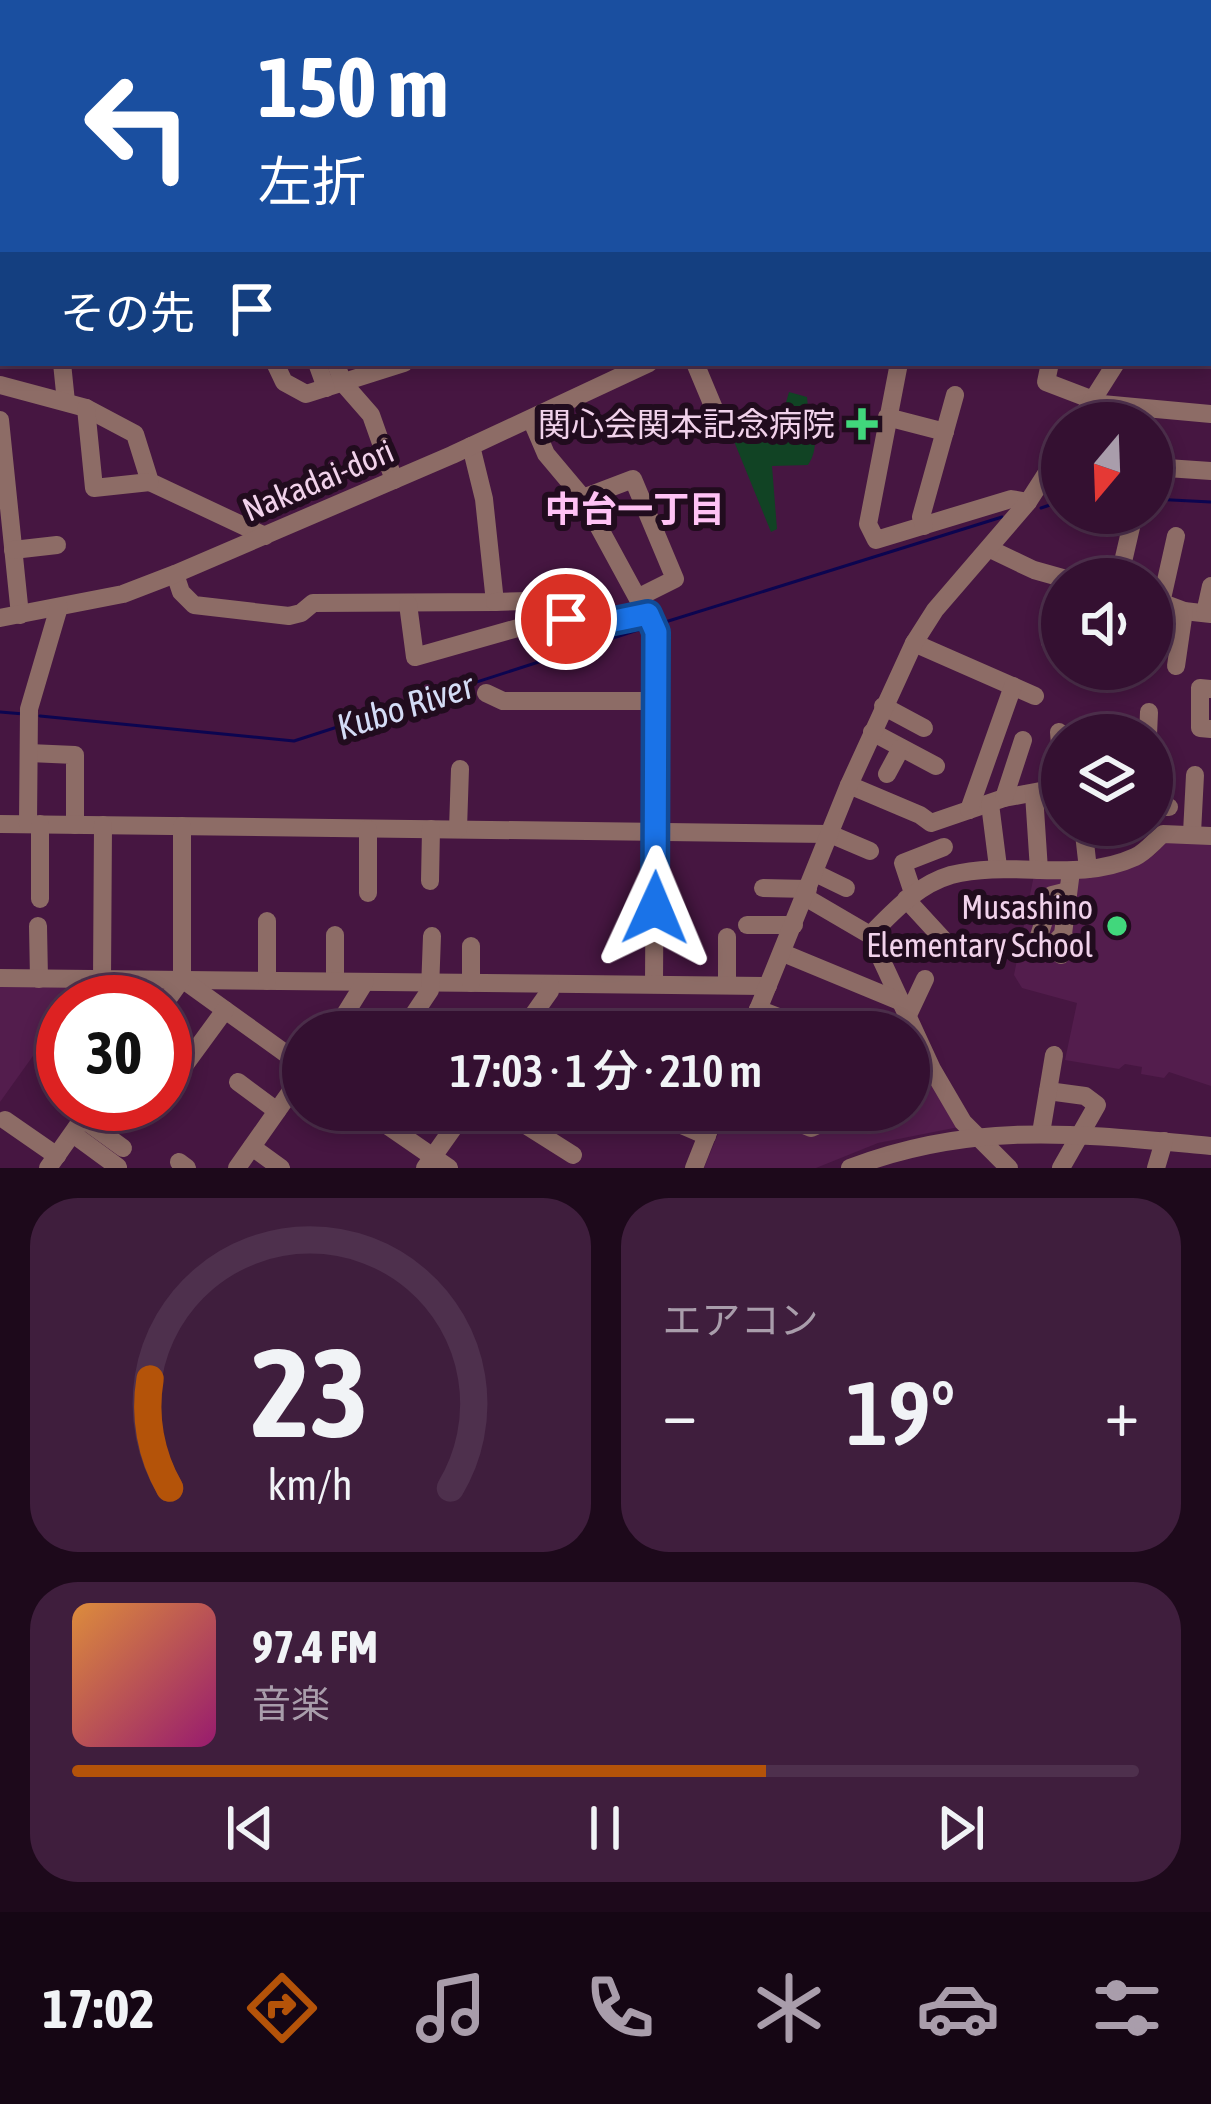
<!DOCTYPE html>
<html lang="ja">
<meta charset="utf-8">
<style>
body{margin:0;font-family:"Asap Condensed","Noto Sans JP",sans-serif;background:#3f1e3d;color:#f1f3f6;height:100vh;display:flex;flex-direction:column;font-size:45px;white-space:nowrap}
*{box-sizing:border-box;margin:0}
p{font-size:39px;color:#a99dab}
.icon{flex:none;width:66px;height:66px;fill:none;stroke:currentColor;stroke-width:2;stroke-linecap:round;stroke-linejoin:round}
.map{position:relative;height:1168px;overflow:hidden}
.drawer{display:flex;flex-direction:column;gap:30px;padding:30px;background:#1d091b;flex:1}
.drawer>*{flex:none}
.hud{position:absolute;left:0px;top:0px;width:1212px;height:366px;box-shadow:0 6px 18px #0003,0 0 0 3px #4e304d;background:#1a4fa0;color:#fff;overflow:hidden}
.needle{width:78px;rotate:199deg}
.controls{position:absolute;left:1041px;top:402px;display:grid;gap:24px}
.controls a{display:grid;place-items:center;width:132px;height:132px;border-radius:50%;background:#341031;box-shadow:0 6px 18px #0003,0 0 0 3px #4e304d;font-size:60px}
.speed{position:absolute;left:36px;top:975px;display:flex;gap:24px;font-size:60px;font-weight:700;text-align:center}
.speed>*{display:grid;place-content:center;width:156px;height:156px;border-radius:50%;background:#341031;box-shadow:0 6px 18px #0003,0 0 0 3px #4e304d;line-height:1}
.speed .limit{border:18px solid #d22;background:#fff;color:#111}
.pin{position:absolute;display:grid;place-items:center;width:102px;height:102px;color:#fff;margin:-51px;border:6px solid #fff;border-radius:50%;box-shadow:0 3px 12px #0007}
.me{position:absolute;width:132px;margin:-66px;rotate:1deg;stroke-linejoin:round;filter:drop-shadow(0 0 9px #0008)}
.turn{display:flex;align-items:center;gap:42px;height:252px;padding:0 60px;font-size:54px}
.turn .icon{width:156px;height:156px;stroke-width:2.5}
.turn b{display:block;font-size:84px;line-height:102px}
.then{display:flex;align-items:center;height:114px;padding:0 60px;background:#0003;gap:24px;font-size:45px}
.big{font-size:90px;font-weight:600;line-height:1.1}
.drawer .card{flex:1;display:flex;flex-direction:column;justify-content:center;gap:18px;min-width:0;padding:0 42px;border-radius:48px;background:#3f1e3d}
.drawer .dial{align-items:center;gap:0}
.dial svg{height:312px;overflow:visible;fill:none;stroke:#4e304d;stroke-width:7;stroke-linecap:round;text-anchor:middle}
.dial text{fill:#f1f3f6;stroke:none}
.song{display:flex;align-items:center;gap:36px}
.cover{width:144px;height:144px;border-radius:18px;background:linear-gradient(135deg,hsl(30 70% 55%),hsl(320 70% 35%))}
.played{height:12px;border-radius:6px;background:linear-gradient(90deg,#b45309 65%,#4e304d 65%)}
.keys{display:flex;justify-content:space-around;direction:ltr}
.heat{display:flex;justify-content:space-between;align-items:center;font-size:66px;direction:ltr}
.drawer .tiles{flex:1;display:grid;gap:30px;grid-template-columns:1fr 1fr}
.card:last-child{grid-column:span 2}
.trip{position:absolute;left:282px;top:1011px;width:648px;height:120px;border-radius:60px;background:#341031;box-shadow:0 6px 18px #0003,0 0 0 3px #4e304d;font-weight:600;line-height:120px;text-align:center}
.tabs{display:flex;height:192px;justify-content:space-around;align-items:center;background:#150614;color:#a99dab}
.tabs .icon{width:84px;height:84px}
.tabs .current{color:#b45309}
.tabs b{font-size:54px;color:#f1f3f6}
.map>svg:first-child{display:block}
</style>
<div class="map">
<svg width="1211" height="1168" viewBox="0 0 1211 1168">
<rect width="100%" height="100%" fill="#461641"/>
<g fill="#531d4d">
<polygon points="1211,840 1211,1086 1169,1072 1164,1078 1141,1074 1142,1067 1125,1064 1119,1069 1065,1060 1077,1003 1022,988 1014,975 1034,875 1101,871 1154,855 1165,841"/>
<polygon points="0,984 83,985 72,1002 63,1002 63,1014 0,1102"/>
<polygon points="933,1076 964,1126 878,1143 816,1168 704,1168 728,1110 758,1110 811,1131 856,1110 909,1110 909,1087"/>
</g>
<path fill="#114324" d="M789,392l18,5 1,11 7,2c-4,20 6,35 -7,55l-36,1 5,63 -6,3 -42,-103 50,-2z"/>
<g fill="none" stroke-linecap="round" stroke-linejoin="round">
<g stroke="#0c0550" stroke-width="3">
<polyline points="1152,499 1211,502"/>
<polyline points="1041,508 1062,501"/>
<polyline points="662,623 1002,517"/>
<polyline points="0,712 24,714"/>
<polyline points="40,716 294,741 647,627"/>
</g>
<g stroke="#8d6c66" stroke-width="18">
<polyline points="53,0 56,3"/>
<polyline points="128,0 130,3"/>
<polyline points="249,0 250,3"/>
<polyline points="396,0 397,3"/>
<polyline points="894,0 895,3"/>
<polyline points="73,3 76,0"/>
<polyline points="751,3 760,0"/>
<polyline points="0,4 3,4"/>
<polyline points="1209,8 1211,14"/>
<polyline points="0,45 3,43"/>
<polyline points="0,123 3,128"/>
<polyline points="1209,153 1211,152"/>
<polyline points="1209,216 1211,213"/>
<polyline points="1209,262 1211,256"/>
<polyline points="1209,296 1211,297"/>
<polyline points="62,363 66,402"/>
<polyline points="275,363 284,382 306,394 404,363"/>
<polyline points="317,363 326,388"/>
<polyline points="695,363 718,418"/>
<polyline points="899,363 868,524 876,540 1011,499 1028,502"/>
<polyline points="1050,363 1046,382 1093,400"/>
<polyline points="336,364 343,383 371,415 394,480"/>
<polyline points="0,385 86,408 135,434 150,482 265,536"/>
<polyline points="1091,403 1211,414"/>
<polyline points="86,408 94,488 150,482"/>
<polyline points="887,417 945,432"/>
<polyline points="531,419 546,454 583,498 656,632 654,984"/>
<polyline points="0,420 20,615"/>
<polyline points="1078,423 1116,363"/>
<polyline points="1152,467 1211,471"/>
<polyline points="583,498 633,479 675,579 639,597"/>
<polyline points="924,526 921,517 955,395"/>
<polyline points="990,549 1034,570 1066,579"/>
<polyline points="13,550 57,545"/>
<polyline points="175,574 181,592 194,605 289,616 301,613 313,603 495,602 484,499 471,446"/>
<polyline points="1119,579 1132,523"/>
<polyline points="1152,599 1184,611 1211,614"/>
<polyline points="1161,603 1176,536"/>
<polyline points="408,604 415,657 532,624 529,601 495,602"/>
<polyline points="1205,613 1211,586"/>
<polyline points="0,618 123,594 175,574 452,455 649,363"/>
<polyline points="566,619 582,617 585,627 648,614"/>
<polyline points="1050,642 1062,588"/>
<polyline points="914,643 1035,696"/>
<polyline points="1176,666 1184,611"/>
<polyline points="1211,689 1200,688 1200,728 1211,729"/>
<polyline points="486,693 503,701 658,701"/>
<polyline points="883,706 924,728"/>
<polyline points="872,732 936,766"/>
<polyline points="1059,732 1062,769"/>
<polyline points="1148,735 1149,712"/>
<polyline points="29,753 75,755 75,825"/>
<polyline points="887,774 901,748"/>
<polyline points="849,785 920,815 931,823 1004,798 1062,787"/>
<polyline points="1034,794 1039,870"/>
<polyline points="1004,798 1023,740"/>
<polyline points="990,804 998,867"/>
<polyline points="1152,807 1169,807"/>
<polyline points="969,810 1013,686"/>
<polyline points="0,824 830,834 870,851"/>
<polyline points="28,824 29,709 59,607"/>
<polyline points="1083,825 1088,869"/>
<polyline points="458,829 460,769"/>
<polyline points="1192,833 1195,775"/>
<polyline points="815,873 846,888"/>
<polyline points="430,881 431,829"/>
<polyline points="763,888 808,889"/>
<polyline points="368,893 368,829"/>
<polyline points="913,893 903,863 944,847"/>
<polyline points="805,897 870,935 932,1069 963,1122 1009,1168"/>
<polyline points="40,899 40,824"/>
<polyline points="906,899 952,949"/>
<polyline points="747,925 794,925"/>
<polyline points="38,926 39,979"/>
<polyline points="1063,934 1068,945 1061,955 1054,950 1053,945 1063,934 1071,871"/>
<polyline points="335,935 335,981"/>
<path d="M870,935c24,-24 47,-50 81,-60 61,-16 125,9 184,-18 11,-5 19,-16 28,-23l48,2"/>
<polyline points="727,937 727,985"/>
<polyline points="1034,952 1052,895 1068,891"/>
<polyline points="783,953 904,1003"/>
<polyline points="0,978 768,986"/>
<polyline points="102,979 103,825"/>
<polyline points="182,979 303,1066"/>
<polyline points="267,981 267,921"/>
<polyline points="471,983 471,946"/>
<polyline points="165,1003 182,979 182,826"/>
<polyline points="758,1009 817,1032"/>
<polyline points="909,1013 925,979"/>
<polyline points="410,1020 430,990 432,936"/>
<polyline points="334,1032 365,982"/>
<polyline points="521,1032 550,991 550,984"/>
<polyline points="749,1032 849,785 914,643 935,610 1028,502 1062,449"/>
<polyline points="47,1069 63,1080"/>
<polyline points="238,1082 277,1111"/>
<polyline points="909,1084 934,1073"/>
<polyline points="1048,1091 1085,1096 1097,1105 1061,1168"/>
<polyline points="165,1092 225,1010"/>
<polyline points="124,1104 130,1108"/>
<polyline points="365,1110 449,1168"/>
<polyline points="502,1110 573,1155"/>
<polyline points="647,1110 707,1136"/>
<polyline points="768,1110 811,1128 851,1110"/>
<polyline points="83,1119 123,1148"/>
<polyline points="5,1120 57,1156"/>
<polyline points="1041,1133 1054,1055"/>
<polyline points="73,1134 118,1167"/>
<polyline points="252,1147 281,1168"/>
<polyline points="179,1162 187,1168"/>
<polyline points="48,1168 93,1104"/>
<polyline points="237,1168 303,1074"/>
<polyline points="425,1168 466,1110"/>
<polyline points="694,1168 717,1110"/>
<path d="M850,1168c125,-48 232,-34 361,-22"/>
<polyline points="1156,1168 1164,1141"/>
</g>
<g stroke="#edab9d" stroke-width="21">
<polyline points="208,3 211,0"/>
<polyline points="0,259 3,255"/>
</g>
</g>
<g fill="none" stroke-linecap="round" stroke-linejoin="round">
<defs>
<polyline id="route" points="566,619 582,617 585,627 648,614 656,632 655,908"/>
</defs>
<use href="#route" stroke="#114b97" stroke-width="30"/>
<use href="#route" stroke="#1a73e8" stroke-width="21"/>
</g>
<g fill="#41d77c" stroke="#210c1e" stroke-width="4.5">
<path d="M856 406h12v12h12v12h-12v12h-12v-12h-12v-12h12z"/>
<circle cx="1117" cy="926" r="12"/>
</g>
<g text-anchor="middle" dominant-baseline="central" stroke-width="12" stroke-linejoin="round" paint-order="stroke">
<g font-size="33" fill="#f1d2eb" stroke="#210c1e" text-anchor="end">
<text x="835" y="424">関心会関本記念病院</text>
<text x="1093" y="907">Musashino<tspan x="1093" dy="38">Elementary School</tspan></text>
</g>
<g font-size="33" fill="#f1d2eb" stroke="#210c1e">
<text transform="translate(318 480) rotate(-23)">Nakadai-dori</text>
</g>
<g font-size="36" font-weight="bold" fill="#ffc2f5" stroke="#210c1e">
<text x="635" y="509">中台一丁目</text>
</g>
<g font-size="36" font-style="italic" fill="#d4dcf6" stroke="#210c1e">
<text transform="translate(405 706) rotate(-18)">Kubo River</text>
</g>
</g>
</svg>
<div class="controls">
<a><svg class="needle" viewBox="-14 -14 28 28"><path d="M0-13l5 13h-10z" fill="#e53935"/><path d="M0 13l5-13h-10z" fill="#a99dab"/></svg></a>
<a><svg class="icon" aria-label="sound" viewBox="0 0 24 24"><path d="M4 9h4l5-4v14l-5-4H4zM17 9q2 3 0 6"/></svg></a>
<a><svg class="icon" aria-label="layers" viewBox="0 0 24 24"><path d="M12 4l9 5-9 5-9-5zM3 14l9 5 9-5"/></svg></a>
</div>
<div class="speed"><div class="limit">30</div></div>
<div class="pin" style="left:566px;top:619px;background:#d93025"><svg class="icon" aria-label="arrive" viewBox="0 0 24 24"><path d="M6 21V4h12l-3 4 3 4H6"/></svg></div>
<svg class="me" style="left:655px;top:908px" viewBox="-20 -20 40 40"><path d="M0-17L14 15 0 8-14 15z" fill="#1a73e8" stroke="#fff" stroke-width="4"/></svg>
<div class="trip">17:03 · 1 分 · 210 m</div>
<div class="hud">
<div class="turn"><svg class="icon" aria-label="left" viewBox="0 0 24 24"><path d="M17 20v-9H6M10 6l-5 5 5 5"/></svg><div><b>150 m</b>左折</div></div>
<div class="then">その先<svg class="icon" aria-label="arrive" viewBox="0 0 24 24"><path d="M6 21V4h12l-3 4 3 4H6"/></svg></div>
</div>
</div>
<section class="drawer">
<div class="tiles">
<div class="card dial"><svg viewBox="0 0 100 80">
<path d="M14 69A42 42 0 1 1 86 69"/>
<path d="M14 69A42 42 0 0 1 9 41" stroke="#b45309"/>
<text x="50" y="56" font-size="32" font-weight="700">23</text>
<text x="50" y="72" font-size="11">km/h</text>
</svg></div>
<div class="card"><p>エアコン</p>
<div class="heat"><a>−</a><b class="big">19°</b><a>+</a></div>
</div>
<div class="card">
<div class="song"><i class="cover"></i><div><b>97.4 FM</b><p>音楽</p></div></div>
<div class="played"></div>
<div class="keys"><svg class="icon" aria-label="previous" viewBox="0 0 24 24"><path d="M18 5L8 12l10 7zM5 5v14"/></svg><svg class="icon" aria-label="pause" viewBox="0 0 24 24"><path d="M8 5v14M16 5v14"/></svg><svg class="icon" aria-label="next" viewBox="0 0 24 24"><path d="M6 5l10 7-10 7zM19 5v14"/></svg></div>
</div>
</div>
</section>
<nav class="tabs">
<b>17:02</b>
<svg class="icon current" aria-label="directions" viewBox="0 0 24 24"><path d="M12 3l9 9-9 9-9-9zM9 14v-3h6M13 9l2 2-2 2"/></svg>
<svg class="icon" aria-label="music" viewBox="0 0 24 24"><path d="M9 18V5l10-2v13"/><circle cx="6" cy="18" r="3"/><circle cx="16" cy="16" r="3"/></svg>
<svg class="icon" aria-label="phone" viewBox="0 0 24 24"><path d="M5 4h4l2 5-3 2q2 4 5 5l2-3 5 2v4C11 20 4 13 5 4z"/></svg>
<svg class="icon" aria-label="climate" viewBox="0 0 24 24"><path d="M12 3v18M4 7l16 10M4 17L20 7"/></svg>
<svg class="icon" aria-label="car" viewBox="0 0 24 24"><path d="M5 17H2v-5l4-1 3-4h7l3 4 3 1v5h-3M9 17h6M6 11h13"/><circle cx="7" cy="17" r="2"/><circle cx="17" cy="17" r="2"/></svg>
<svg class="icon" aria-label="filters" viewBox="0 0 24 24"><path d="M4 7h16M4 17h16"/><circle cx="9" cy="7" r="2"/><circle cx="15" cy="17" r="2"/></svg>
</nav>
